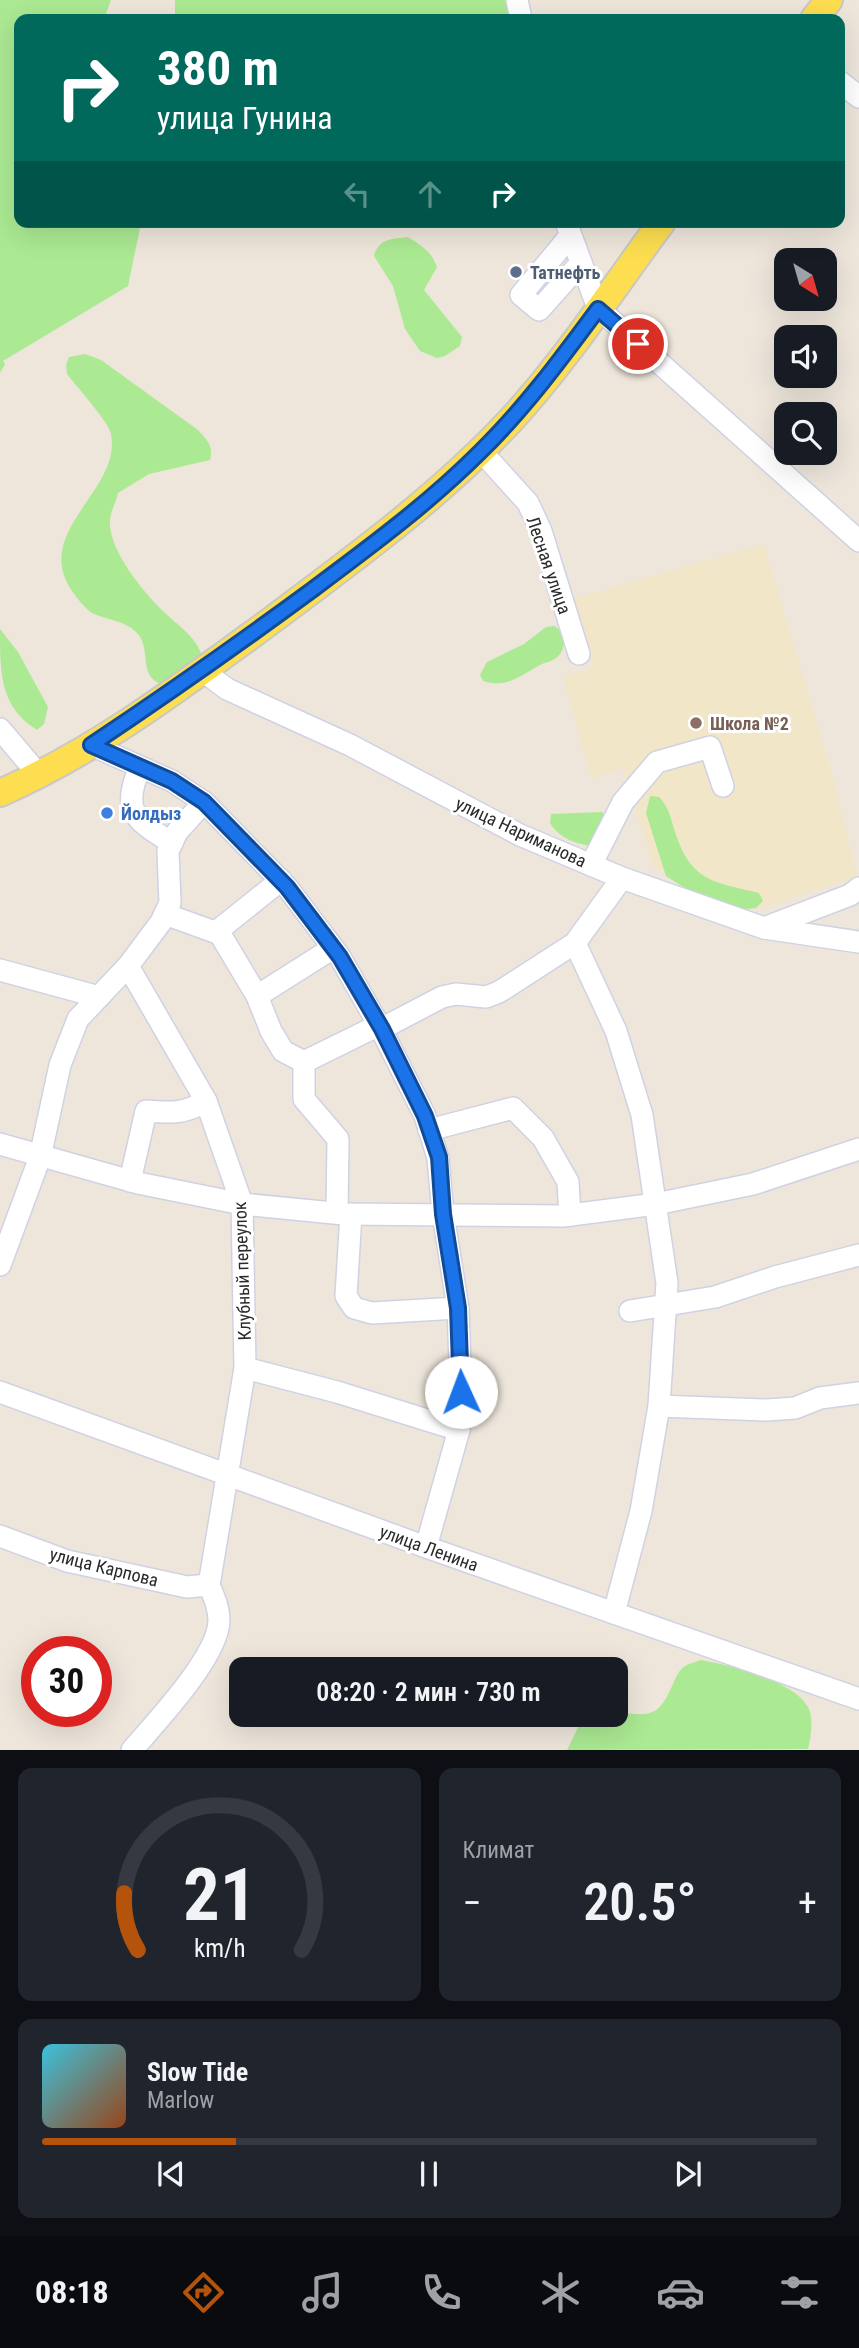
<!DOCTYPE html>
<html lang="ru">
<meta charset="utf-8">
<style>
body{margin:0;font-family:"Roboto Condensed",sans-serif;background:#20242c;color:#f1f3f6;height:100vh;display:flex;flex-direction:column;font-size:26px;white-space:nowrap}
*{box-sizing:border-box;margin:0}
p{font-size:23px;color:#9ea1a6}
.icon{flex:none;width:38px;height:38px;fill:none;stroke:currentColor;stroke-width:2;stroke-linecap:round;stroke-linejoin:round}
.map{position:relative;height:1750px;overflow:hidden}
.sheet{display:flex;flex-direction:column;gap:18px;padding:18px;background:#0d0f14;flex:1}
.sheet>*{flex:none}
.guide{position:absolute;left:14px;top:14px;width:831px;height:214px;border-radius:14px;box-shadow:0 7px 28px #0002;background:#00695c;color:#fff;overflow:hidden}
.needle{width:46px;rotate:143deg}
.fabs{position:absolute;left:774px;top:248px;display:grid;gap:14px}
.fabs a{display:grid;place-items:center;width:63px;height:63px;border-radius:14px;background:#171b24;box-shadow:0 7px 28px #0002;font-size:35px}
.speed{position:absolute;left:21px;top:1636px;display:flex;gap:14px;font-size:35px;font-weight:700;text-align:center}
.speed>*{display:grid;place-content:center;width:91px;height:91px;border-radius:50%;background:#171b24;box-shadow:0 7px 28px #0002;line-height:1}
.speed .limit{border:10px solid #d22;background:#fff;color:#111}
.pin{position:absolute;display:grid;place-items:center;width:60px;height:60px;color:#fff;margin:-30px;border:4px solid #fff;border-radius:50%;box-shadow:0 2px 7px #0007}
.me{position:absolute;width:77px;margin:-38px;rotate:358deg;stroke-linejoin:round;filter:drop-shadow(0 0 5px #0008)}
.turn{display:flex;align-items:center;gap:24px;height:147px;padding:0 28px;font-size:32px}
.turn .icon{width:91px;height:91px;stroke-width:2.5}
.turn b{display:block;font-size:49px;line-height:60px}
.lanes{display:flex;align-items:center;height:66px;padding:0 28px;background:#0003;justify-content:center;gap:35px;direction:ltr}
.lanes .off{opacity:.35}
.big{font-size:52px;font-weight:600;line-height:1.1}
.sheet .card{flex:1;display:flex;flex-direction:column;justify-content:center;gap:10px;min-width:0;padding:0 24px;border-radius:14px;background:#20242c}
.sheet .dial{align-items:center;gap:0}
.dial svg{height:182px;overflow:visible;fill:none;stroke:#363941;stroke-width:7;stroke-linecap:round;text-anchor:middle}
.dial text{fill:#f1f3f6;stroke:none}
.song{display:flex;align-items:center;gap:21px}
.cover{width:84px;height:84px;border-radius:10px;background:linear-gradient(135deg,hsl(190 70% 55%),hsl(20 70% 35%))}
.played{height:7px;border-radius:4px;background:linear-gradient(90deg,#b45309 25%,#363941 25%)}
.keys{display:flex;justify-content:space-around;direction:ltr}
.heat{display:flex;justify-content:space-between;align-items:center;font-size:38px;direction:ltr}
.sheet .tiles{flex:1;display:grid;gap:18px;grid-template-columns:1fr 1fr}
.card:last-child{grid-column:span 2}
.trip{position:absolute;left:229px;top:1657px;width:399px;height:70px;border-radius:14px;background:#171b24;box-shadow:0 7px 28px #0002;font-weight:600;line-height:70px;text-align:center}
.tab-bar{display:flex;height:112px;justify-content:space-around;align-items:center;background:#090b0e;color:#9ea1a6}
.tab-bar .icon{width:49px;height:49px}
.tab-bar .current{color:#b45309}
.tab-bar b{font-size:32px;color:#f1f3f6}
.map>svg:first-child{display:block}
</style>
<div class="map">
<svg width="859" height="1750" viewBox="0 0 859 1750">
<rect width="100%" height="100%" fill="#eee6db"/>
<polygon fill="#f1e6c8" points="764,544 834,781 857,876 762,908 653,867 623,769 591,778 563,677 593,668 573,599"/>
<g fill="#abe992">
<polygon points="0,0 111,0 104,19 19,19 19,222 143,222 140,228 128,286 3,361 5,364 0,373"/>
<polygon points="175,0 509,0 514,19 175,19"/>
<path d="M408,237c13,8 24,15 29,30l-13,23 38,47 -2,9 -15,10 -8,2 -17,-7 -15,-22 -12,-43 -19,-30c5,-18 18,-17 34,-19z"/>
<path d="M85,354l16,6 97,70c9,10 16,16 12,30l-61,14 -31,19c-2,9 -7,18 -8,26 -3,29 33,73 53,92 14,14 33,25 39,45l-37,29c-28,-6 -13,-34 -27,-51 -11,-13 -30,-14 -44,-20 -8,-4 -17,-16 -22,-23 -41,-60 50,-100 39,-157 -2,-12 -35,-48 -44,-60l-1,-9 3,-8z"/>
<path d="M554,626c12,6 13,25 2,32 -5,4 -11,4 -16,7 -19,10 -33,24 -57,16l-3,-6 7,-13 37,-18 22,-17z"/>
<path d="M0,629l18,23 30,55 -4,17 -7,6c-37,-23 -37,-56 -37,-101z"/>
<path d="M650,796l9,1c10,10 12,22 16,35 16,50 39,50 84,61l4,8 -7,7 -9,1 -17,-3 -42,-16 -22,-14 -20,-63z"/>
<path d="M602,812l11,13 -10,21c-20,1 -42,-5 -53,-23l1,-9z"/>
<path d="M701,1660c28,5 92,20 107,47 6,11 3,30 0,42l-241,1 15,-31 6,-4h28v-3c35,4 42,6 57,-28 3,-7 6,-14 12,-18 5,-3 11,-4 16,-6z"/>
</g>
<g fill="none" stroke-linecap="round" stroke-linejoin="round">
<defs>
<g id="minor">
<polyline points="517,0 521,19"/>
<polyline points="840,82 859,97"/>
<polyline points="566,222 598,308 859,541"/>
<polyline points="570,236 521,295 539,310 580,264"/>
<polyline points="481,451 528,503 541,531 579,654"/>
<polyline points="203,671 227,689 350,745 520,835 622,878 764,928 859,942"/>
<polyline points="0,729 39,775"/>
<polyline points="91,745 172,781 204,802 287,887 340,957 381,1029 425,1116 438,1158 443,1214 458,1308 461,1392 459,1430 426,1547"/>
<path d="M140,767c-19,45 -5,53 32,76"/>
<polyline points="591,865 623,802 657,762 710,747 723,786"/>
<polyline points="165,914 220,934 257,996 271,1031 283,1051 304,1062"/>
<polyline points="764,928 850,895 859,888"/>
<polyline points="216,932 281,880"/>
<polyline points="575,943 616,1031 642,1115 667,1283 659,1406 641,1511 614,1613"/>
<path d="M128,966l78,135 36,103 3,164 -36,217c5,12 10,22 10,36 -1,36 -63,101 -87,129"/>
<polyline points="0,970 99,997"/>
<polyline points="257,996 333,948"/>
<polyline points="381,1029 442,997 456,994 486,997 499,992 575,943 622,878"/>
<polyline points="429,1130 513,1108 543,1138 568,1182 570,1215"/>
<polyline points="0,1144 138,1183 242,1204 344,1214 563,1216 656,1204 753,1184 859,1149"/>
<path d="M130,1181l16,-70c24,2 39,3 60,-10"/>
<polyline points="337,1213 338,1139 304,1099 304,1062 379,1025"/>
<polyline points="351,1214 346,1296 354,1308 372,1313 458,1308"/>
<polyline points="0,1265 40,1157 60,1065 78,1019 128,966 161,922 170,903 168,851 177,832 204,802"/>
<polyline points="630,1311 715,1297 775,1277 859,1255"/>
<polyline points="245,1368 337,1392 459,1430"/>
<polyline points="0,1392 426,1547 859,1699"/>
<polyline points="659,1406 767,1410 795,1408 820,1398 859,1393"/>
<polyline points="0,1536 67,1561 187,1587 209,1585"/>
</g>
<g id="major">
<polyline points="814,19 829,0"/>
<path d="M0,793c98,-43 186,-110 272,-173 84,-63 167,-123 239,-200 56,-61 102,-132 151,-198"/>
</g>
</defs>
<use href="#minor" stroke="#d0d2e4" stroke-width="24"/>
<use href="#major" stroke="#c8c8c8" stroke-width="30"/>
<use href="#minor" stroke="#fff" stroke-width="21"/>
<use href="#major" stroke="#fdde50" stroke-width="26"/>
</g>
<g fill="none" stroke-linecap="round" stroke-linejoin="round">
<defs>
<path id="route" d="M461,1392l-3,-84 -15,-94 -4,-57 -14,-41 -43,-87 -42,-72 -53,-70 -83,-85 -32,-21 -81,-36c75,-50 149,-102 221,-155 59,-44 117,-87 168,-138 45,-44 81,-93 118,-143l40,35"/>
</defs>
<use href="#route" stroke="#114b97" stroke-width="18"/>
<use href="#route" stroke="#1a73e8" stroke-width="12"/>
</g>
<circle fill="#5c6f8a" stroke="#fff" stroke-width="2.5" cx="516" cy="272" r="7"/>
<circle fill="#8d6e63" stroke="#fff" stroke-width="2.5" cx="696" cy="723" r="7"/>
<circle fill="#3f7fe0" stroke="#fff" stroke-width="2.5" cx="107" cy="813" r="7"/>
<g text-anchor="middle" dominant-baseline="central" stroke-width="6" stroke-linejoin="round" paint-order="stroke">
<g font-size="18" font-weight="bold" fill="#4e5e75" stroke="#fff" text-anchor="start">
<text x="530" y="272">Татнефть</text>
</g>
<g font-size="18" fill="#2a2a2a" stroke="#fff">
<text transform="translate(549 565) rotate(71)">Лесная улица</text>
<text transform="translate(521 832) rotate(25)">улица Нариманова</text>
<text transform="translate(242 1271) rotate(-92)">Клубный переулок</text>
<text transform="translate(429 1548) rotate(20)">улица Ленина</text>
<text transform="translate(104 1567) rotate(14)">улица Карпова</text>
</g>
<g font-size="18" font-weight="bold" fill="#785e54" stroke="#fff" text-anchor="start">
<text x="710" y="723">Школа №2</text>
</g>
<g font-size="18" font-weight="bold" fill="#366cbe" stroke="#fff" text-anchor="start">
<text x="121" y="813">Йолдыз</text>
</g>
</g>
</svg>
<div class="fabs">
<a><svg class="needle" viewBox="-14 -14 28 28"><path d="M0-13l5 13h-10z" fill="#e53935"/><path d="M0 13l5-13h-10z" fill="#9ea1a6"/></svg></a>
<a><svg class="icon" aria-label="sound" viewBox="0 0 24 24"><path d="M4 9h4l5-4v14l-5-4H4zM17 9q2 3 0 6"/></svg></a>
<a><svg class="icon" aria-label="search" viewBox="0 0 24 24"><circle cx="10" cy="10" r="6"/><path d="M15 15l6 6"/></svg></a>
</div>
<div class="speed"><div class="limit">30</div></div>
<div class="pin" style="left:638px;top:344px;background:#d93025"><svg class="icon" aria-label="arrive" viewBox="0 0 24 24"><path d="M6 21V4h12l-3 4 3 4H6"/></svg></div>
<svg class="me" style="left:461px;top:1392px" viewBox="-20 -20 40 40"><circle r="19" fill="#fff"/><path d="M0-13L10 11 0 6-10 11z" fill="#1a73e8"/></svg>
<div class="trip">08:20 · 2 мин · 730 m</div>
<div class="guide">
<div class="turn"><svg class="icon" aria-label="right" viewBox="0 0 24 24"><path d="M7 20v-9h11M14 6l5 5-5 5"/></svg><div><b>380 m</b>улица Гунина</div></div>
<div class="lanes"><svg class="icon off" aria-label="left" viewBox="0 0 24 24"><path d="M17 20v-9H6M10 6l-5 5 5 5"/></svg><svg class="icon off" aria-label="ahead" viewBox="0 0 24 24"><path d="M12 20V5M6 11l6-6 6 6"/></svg><svg class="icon" aria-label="right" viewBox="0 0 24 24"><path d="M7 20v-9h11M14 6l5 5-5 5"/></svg></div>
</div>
</div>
<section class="sheet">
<div class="tiles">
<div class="card dial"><svg viewBox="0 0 100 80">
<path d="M14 69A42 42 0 1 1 86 69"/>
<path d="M14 69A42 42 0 0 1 8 44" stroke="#b45309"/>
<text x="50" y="56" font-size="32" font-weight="700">21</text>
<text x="50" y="72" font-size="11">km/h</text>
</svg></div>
<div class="card"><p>Климат</p>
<div class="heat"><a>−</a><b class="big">20.5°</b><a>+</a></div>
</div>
<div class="card">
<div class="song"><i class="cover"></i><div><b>Slow Tide</b><p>Marlow</p></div></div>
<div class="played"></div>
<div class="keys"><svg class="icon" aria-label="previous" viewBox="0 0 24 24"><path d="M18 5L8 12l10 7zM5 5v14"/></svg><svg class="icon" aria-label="pause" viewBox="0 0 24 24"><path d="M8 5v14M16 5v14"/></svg><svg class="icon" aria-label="next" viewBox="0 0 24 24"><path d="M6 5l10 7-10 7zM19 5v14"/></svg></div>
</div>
</div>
</section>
<nav class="tab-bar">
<b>08:18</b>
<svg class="icon current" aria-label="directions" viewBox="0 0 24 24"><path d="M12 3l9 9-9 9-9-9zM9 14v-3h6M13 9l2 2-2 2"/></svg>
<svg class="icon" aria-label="music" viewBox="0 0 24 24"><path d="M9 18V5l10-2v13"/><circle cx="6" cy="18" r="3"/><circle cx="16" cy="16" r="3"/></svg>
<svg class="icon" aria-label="phone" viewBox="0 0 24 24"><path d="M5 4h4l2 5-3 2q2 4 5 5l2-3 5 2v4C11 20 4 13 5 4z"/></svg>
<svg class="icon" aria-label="climate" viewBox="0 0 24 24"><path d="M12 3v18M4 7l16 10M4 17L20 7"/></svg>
<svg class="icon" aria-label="car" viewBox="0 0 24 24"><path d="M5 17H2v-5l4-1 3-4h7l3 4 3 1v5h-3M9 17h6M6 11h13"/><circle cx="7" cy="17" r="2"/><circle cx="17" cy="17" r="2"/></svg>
<svg class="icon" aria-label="filters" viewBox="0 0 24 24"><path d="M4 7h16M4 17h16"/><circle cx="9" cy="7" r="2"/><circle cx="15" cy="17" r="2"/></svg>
</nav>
